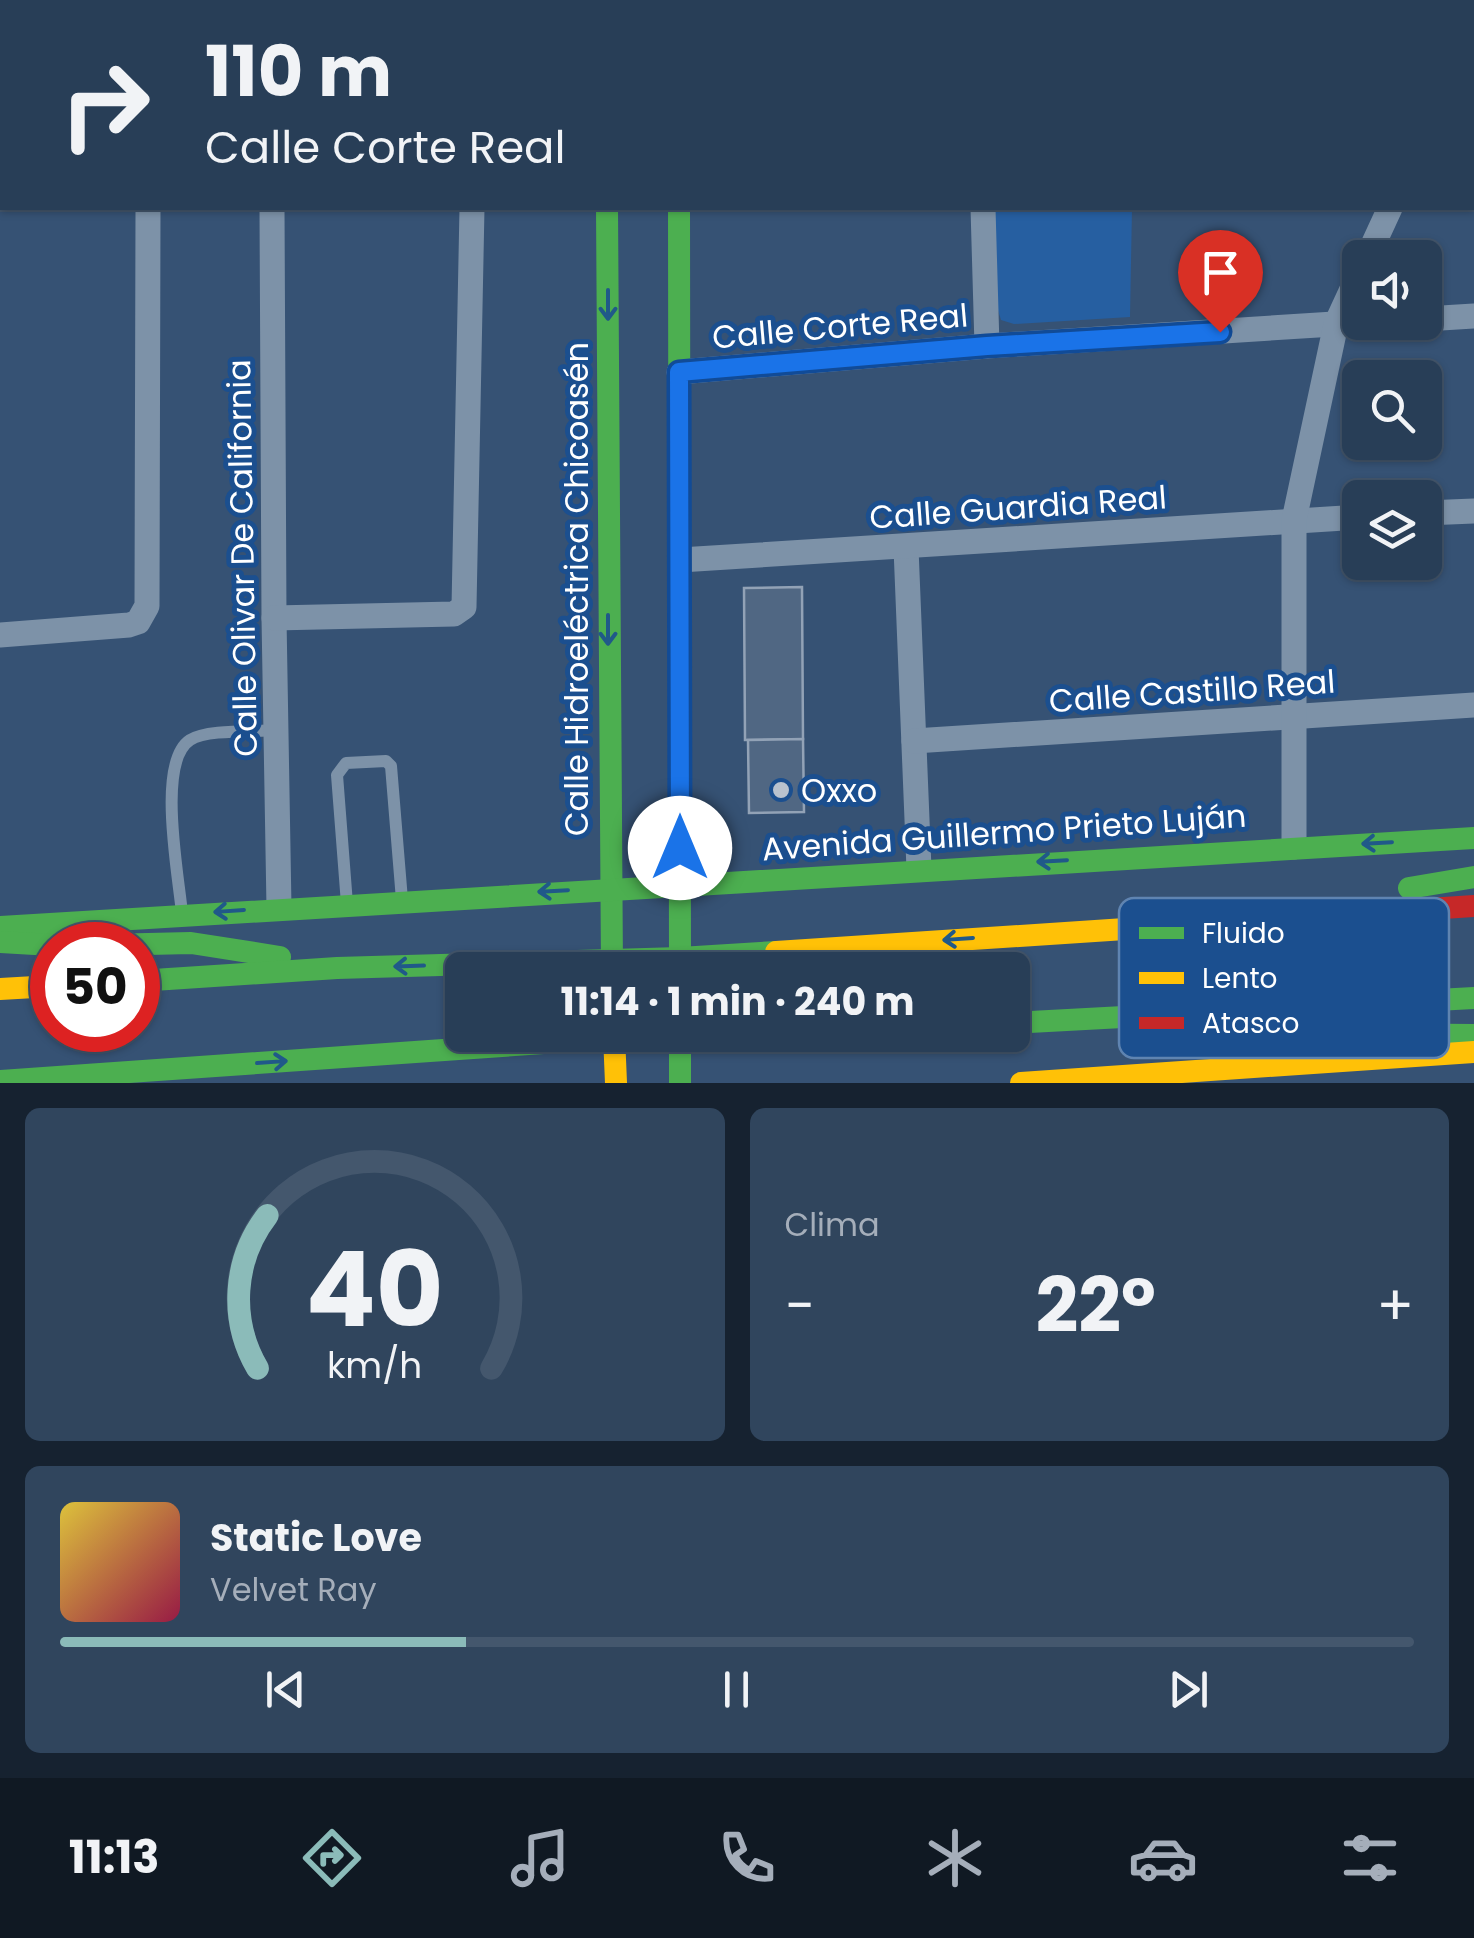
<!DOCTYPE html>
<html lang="es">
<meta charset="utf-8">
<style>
body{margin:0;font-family:Poppins,sans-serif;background:#30455d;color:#f1f3f6;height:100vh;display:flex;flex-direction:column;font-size:38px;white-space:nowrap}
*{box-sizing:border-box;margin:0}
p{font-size:32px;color:#a5aeba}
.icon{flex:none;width:55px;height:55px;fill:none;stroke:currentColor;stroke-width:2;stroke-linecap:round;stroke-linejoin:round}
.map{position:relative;height:1083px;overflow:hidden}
.drawer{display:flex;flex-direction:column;gap:25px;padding:25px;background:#162230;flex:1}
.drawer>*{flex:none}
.hud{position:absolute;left:0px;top:0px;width:1475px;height:210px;box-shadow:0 2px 8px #0004,0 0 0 2px #44576d;background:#283e57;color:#f1f3f6;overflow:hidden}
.tools{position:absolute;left:1342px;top:240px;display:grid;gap:20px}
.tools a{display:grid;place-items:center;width:100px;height:100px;border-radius:15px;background:#283e57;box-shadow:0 2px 8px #0004,0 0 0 2px #44576d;font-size:50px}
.speed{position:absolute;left:30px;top:922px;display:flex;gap:20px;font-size:50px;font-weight:700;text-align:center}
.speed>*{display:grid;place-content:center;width:130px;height:130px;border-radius:50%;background:#283e57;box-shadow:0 2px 8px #0004,0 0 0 2px #44576d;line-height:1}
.speed .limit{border:15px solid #d22;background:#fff;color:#111}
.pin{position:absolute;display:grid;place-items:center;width:85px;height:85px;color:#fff;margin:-102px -42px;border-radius:50% 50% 50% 0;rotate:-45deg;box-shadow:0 0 10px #0007}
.pin .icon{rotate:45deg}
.me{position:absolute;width:110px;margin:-55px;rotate:0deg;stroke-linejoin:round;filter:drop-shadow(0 0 8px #0008)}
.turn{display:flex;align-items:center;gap:35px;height:210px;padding:0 40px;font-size:45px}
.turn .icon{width:130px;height:130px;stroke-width:2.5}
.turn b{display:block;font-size:70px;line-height:85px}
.big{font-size:75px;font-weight:700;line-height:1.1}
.drawer .widget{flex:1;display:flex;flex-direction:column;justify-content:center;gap:15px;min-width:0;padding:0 35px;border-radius:15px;background:#30455d}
.drawer .dial{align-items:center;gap:0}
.dial svg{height:260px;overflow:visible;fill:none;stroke:#44576d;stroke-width:7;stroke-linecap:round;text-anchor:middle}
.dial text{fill:#f1f3f6;stroke:none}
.song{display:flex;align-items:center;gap:30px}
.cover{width:120px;height:120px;border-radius:15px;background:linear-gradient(135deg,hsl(50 70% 55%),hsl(340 70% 35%))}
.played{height:10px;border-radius:5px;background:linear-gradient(90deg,#8bbbb9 30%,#44576d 30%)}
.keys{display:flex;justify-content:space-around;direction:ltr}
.heat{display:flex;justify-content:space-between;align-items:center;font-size:55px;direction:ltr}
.drawer .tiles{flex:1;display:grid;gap:25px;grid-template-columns:1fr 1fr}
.widget:last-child{grid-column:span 2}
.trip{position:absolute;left:445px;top:952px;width:585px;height:100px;border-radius:15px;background:#283e57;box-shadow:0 2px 8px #0004,0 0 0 2px #44576d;font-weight:700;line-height:100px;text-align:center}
.tabs{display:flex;height:160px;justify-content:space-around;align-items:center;background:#101923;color:#a5aeba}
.tabs .icon{width:70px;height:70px}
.tabs .selected{color:#8bbbb9}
.tabs b{font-size:45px;color:#f1f3f6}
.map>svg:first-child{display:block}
</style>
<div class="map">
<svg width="1474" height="1083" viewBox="0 0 1474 1083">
<rect width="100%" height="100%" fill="#365274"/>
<polygon fill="#265fa1" points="995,208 1132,208 1130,317 1014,324 1001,320 995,301"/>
<g fill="#506783" stroke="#92a2b6" stroke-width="2.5">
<polygon points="802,587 803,739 745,740 744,588"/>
<polygon points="803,739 804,812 749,813 748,740"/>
</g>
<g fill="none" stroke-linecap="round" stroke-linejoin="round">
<g stroke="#7d92a8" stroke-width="12">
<polyline points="347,904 337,775 346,763 386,761 391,766 402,900"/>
<path d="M182,914c-3,-37 -26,-152 8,-174 17,-11 65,-8 86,-10"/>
</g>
<g stroke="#7d92a8" stroke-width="25">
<polyline points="147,0 147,2"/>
<polyline points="271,0 271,2"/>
<polyline points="983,2 984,0"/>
<polyline points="1472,40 1474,37"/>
<polyline points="1472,114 1474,114"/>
<polyline points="272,208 274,618 279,908"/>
<polyline points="983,208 987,346"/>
<polyline points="1367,258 1390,208"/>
<polyline points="1425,319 1474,316"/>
<polyline points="679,372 987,346 1366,322"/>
<polyline points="1425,513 1474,511"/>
<polyline points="906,548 919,869"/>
<polyline points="680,560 1360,517"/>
<polyline points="274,618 454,614 464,607 472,208"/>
<polyline points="0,635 129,625 138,622 147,606 148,208"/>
<polyline points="914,741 1474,705"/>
<polyline points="1294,847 1294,520 1336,324 1360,272"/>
</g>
<g stroke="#4caf50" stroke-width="22">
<polyline points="607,0 607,2"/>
<polyline points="607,208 612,970"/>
<polyline points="679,208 680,970"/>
<polyline points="1409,888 1474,877"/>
<polyline points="0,927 1474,838"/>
<polyline points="0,942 52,945"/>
<polyline points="105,945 191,943 280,957"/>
<polyline points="138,981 337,968 680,958 776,952"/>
<polyline points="1012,1023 1474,998"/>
<polyline points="1255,1033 1474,1035"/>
<polyline points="680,1035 680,1083"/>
<polyline points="0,1081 659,1035"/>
</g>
<g stroke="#ffc107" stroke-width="22">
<polyline points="678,0 678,2"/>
<polyline points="776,952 1140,928"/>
<polyline points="0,989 52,986"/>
<polyline points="614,1035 616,1083"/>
<polyline points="1021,1083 1474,1052"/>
</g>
<polyline stroke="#c62828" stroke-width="22" points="1140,928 1474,906"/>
</g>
<defs><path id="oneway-shaft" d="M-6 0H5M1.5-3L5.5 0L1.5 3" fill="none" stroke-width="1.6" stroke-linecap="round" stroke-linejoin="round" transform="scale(2.5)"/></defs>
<g stroke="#205989">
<use href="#oneway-shaft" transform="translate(608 305) rotate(90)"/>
<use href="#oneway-shaft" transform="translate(608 630) rotate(90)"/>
<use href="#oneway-shaft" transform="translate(1377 843) rotate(177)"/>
<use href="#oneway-shaft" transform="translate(1052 861) rotate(177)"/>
<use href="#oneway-shaft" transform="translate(553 891) rotate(177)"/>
<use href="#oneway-shaft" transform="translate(229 911) rotate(176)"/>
<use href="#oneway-shaft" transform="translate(958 939) rotate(176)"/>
<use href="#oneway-shaft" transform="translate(409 966) rotate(178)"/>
<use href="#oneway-shaft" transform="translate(272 1062) rotate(-4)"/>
</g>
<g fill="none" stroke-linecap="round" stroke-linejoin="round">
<defs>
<polyline id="route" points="680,848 679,372 987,346 1220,332"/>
</defs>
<use href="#route" stroke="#114b97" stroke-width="25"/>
<use href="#route" stroke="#1a73e8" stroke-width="18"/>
</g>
<circle fill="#b9c2ce" stroke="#1b4f8f" stroke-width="4" cx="781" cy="790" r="10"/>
<g text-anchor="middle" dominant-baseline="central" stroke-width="10" stroke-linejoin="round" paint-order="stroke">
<g font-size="32" fill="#fff" stroke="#1b4f8f">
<text transform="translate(840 326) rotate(-5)">Calle Corte Real</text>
<text transform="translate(1018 507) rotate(-4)">Calle Guardia Real</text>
<text transform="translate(242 558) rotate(-91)">Calle Olivar De California</text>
<text transform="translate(576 589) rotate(-90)">Calle Hidroeléctrica Chicoasén</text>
<text transform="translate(1192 691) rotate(-4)">Calle Castillo Real</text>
<text transform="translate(1004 832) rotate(-4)">Avenida Guillermo Prieto Luján</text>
</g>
<g font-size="32" fill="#fff" stroke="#1b4f8f" text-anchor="start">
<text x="801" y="790">Oxxo</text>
</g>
</g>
<rect x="1119" y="898" width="330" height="160" rx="15" fill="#1b4f8f" stroke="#5f84b1" stroke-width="2.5"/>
<rect x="1139" y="927" width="45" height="12" fill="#4caf50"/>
<rect x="1139" y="972" width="45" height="12" fill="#ffc107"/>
<rect x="1139" y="1017" width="45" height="12" fill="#c62828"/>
<g font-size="28" fill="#fff">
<text x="1202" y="943">Fluido</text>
<text x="1202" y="988">Lento</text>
<text x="1202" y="1033">Atasco</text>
</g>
</svg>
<div class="tools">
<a><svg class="icon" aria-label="sound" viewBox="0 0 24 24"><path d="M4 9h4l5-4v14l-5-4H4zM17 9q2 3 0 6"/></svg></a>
<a><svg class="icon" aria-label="search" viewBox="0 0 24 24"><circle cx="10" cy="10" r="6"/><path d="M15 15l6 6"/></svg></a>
<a><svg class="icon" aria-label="layers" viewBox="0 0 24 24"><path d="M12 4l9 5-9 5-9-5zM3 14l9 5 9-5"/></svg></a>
</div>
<div class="speed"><div class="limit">50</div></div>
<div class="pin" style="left:1220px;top:332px;background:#d93025"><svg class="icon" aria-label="arrive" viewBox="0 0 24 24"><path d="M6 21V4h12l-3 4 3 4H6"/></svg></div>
<svg class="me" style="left:680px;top:848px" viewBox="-20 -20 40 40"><circle r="19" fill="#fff"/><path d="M0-13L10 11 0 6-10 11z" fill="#1a73e8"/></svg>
<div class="trip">11:14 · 1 min · 240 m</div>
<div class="hud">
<div class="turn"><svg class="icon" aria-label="right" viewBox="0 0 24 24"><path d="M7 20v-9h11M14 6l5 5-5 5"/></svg><div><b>110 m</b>Calle Corte Real</div></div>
</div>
</div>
<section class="drawer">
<div class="tiles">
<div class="widget dial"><svg viewBox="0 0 100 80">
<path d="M14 69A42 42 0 1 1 86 69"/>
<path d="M14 69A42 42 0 0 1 17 22" stroke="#8bbbb9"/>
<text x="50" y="56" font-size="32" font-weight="700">40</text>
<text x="50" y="72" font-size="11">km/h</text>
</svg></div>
<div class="widget"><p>Clima</p>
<div class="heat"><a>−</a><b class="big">22°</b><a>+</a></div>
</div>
<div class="widget">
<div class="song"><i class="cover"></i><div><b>Static Love</b><p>Velvet Ray</p></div></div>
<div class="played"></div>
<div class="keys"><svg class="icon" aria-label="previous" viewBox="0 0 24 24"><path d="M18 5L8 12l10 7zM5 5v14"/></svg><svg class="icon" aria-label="pause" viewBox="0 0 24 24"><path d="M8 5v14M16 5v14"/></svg><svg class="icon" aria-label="next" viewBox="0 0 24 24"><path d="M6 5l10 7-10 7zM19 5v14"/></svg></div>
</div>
</div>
</section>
<nav class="tabs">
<b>11:13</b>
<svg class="icon selected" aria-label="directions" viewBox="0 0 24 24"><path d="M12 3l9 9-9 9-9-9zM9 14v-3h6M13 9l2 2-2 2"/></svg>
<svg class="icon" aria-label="music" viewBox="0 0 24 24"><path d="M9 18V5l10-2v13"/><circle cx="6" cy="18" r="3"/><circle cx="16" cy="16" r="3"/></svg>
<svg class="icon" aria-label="phone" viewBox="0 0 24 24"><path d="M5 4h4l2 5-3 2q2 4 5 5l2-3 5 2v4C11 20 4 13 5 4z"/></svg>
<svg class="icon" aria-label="climate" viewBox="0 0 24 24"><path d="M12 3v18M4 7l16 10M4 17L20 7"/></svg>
<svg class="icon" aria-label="car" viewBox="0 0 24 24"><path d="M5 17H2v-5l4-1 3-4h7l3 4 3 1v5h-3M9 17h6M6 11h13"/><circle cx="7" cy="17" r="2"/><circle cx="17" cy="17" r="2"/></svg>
<svg class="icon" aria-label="filters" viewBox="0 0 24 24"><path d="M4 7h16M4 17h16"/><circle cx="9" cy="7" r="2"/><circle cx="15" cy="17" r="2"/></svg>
</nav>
